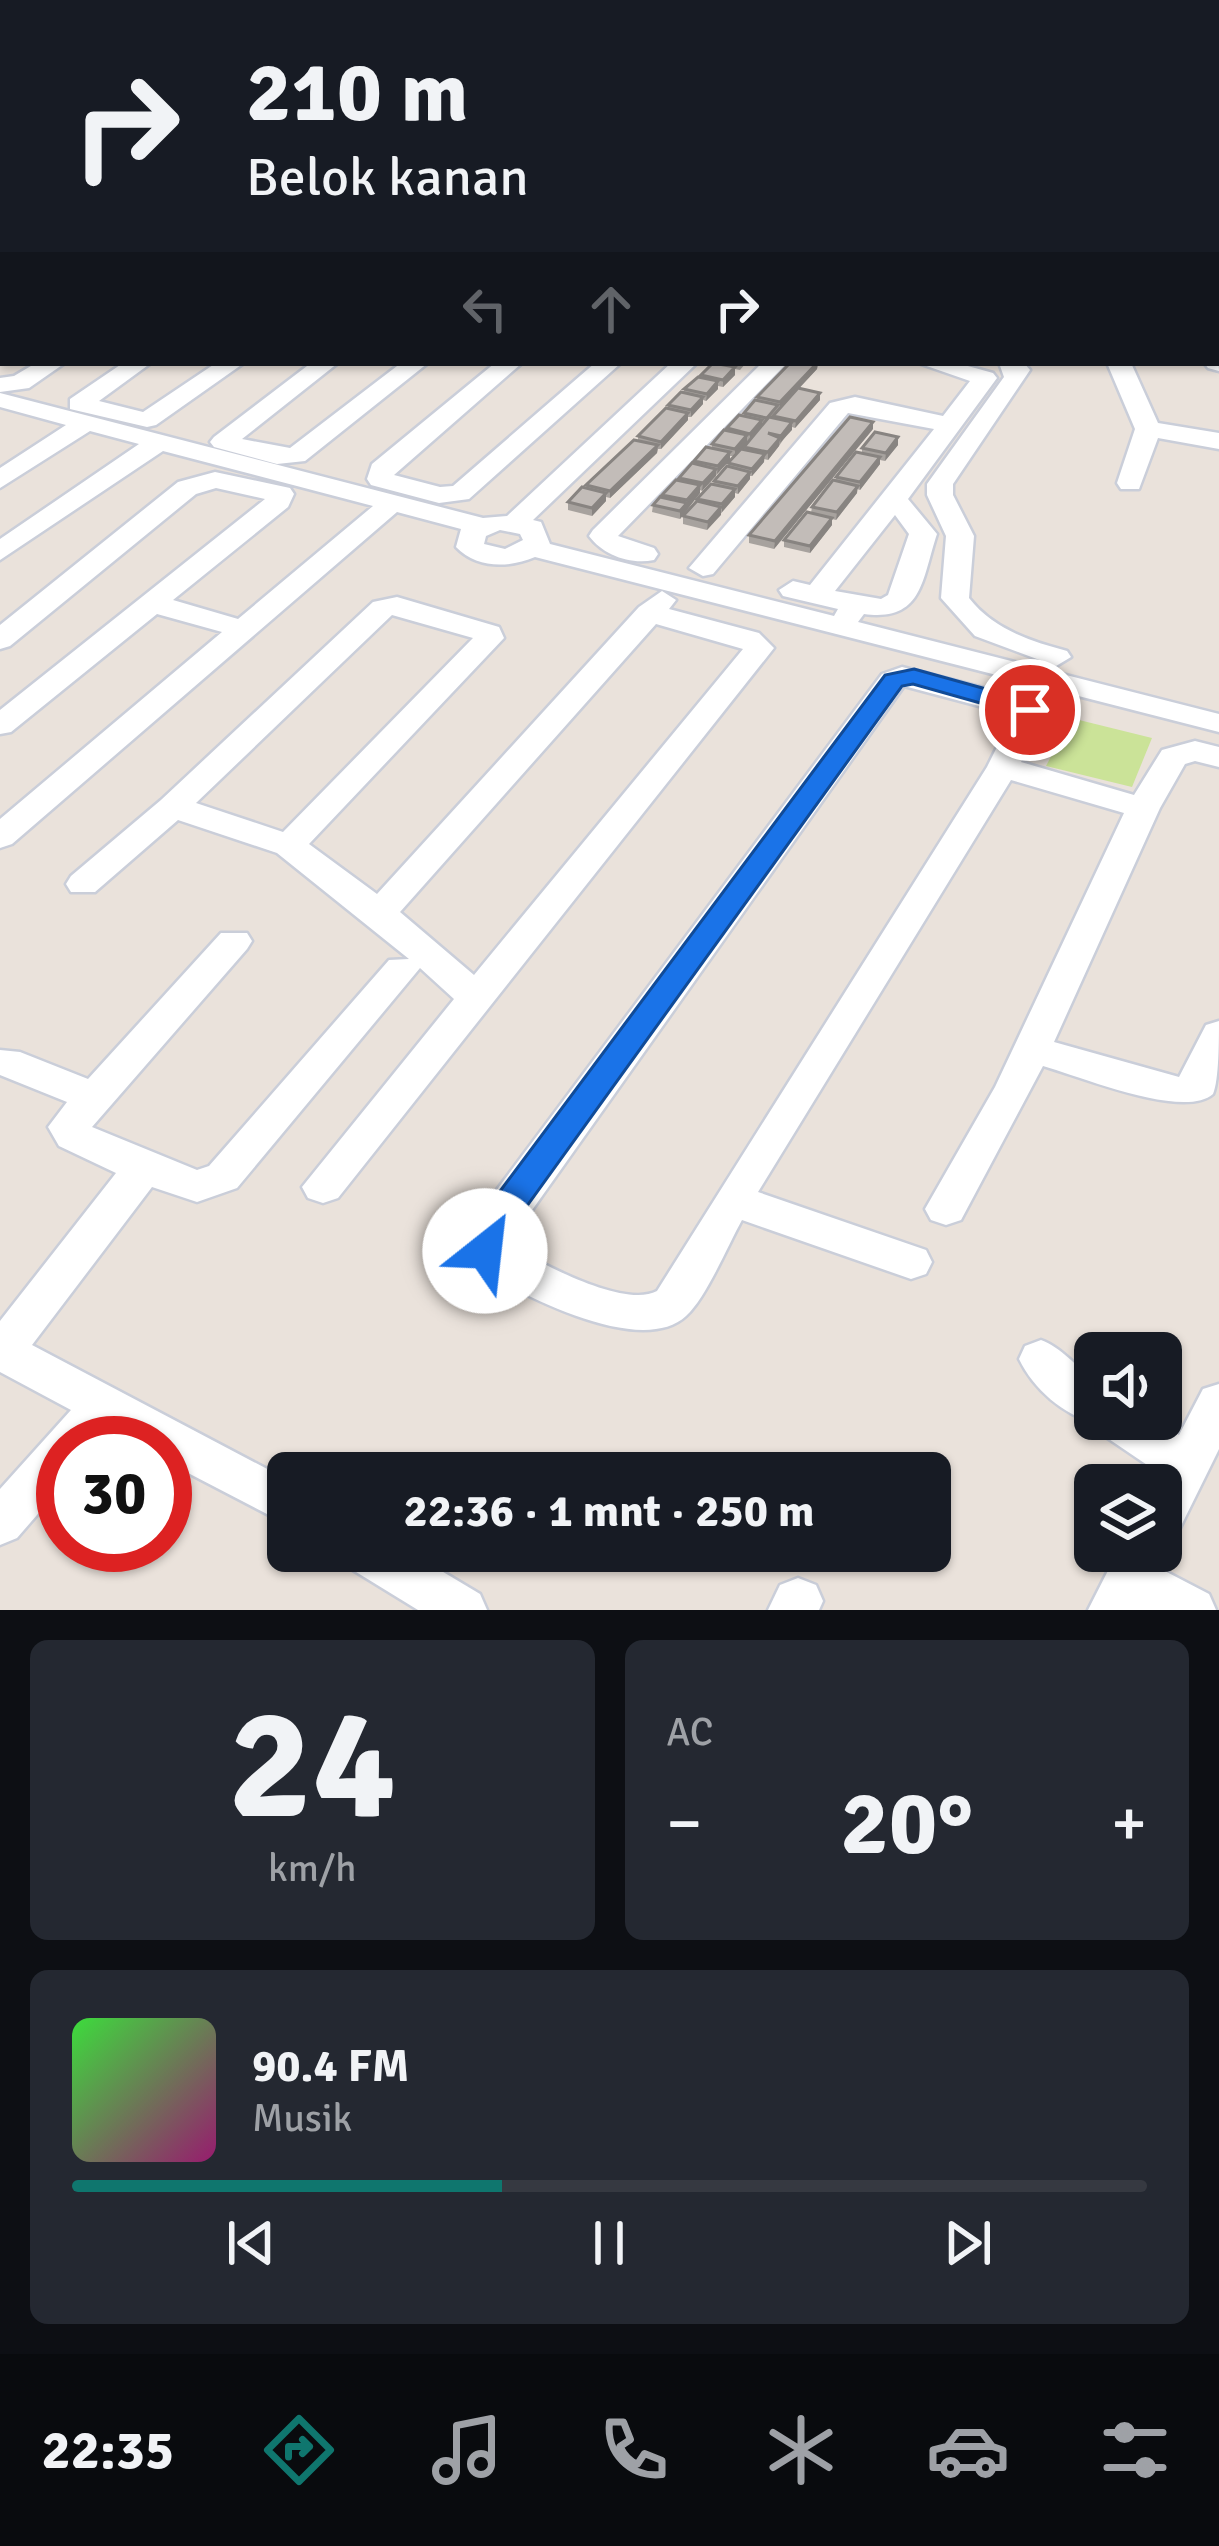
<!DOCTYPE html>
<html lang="id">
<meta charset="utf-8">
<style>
body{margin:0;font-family:Signika,sans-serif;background:#242831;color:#f1f3f6;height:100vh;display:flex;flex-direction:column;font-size:45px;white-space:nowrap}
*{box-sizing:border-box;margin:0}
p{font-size:39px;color:#9ea1a6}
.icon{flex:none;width:66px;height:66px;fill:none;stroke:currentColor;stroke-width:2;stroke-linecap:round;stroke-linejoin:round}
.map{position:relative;height:1610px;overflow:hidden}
.drawer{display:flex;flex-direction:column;gap:30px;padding:30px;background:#0d0f14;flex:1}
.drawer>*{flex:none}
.top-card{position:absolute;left:0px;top:0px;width:1221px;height:366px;box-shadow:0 3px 9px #0004;background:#171b24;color:#f1f3f6;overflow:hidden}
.tools{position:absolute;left:1074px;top:1332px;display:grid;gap:24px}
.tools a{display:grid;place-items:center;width:108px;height:108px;border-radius:18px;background:#171b24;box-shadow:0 3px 9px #0004;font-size:60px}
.speed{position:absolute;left:36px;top:1416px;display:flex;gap:24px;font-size:60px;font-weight:700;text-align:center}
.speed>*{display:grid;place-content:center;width:156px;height:156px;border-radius:50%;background:#171b24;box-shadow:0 3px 9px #0004;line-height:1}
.speed .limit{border:18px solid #d22;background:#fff;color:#111}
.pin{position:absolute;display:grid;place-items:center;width:102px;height:102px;color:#fff;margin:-51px;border:6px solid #fff;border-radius:50%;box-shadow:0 3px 12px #0007}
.me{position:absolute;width:132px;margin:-66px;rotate:29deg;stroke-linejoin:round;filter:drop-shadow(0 0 9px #0008)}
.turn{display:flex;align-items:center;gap:42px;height:252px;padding:0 48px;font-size:54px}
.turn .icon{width:156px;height:156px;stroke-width:2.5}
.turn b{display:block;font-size:84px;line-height:102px}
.lanes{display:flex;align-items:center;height:114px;padding:0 48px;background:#0003;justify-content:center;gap:60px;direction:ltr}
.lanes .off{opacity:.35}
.big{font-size:90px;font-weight:700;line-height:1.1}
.drawer .tile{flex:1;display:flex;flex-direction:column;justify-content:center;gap:18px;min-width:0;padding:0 42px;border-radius:18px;background:#242831}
.drawer .dial{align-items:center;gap:0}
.dial b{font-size:156px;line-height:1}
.song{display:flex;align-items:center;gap:36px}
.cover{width:144px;height:144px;border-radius:18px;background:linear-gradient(135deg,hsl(120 70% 55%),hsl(320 70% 35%))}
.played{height:12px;border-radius:6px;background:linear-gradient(90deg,#0f766e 40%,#363941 40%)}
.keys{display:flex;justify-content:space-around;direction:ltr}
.heat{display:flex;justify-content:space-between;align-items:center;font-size:66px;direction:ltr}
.drawer .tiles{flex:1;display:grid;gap:30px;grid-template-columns:1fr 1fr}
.tile:last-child{grid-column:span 2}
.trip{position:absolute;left:267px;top:1452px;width:684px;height:120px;border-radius:18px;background:#171b24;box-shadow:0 3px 9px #0004;font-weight:700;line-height:120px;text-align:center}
.dock{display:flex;height:192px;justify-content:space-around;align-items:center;background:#090b0e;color:#9ea1a6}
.dock .icon{width:84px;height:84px}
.dock .current{color:#0f766e}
.dock b{font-size:54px;color:#f1f3f6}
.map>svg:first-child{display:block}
</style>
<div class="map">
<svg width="1219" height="1610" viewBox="0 0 1219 1610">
<rect width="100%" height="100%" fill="#eae2db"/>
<polygon fill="#cbe398" points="1071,718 1152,738 1132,787 1046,766"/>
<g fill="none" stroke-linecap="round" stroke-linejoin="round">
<defs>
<g id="minor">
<rect x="1218" y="72" width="1" height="10"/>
<polygon points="3,138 3,151 0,152 0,139"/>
<polygon points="1218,174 1219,174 1218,187"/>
<polygon points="3,185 3,198 0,199 0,186"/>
<polygon points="1219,222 1219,236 1218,236 1218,222"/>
<polygon points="0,231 3,231 0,245"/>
<polygon points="3,290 3,305 0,306 0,291"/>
<polygon points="3,330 3,345 0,346 0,331"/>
<polygon points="1218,356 1219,371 1208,368 1204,363 1218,363"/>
<polygon points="36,363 65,363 29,388 0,392 0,378 14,376"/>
<polygon points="123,363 151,363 99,401 143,412 216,363 244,363 156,425 147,427 70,409 70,399"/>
<polygon points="311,363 338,363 242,439 290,448 401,363 428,363 305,461 277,464 214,447 210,442 214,437"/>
<polygon points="495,363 522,363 394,475 440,487 453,486 595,363 621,363 469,499 439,503 371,485 367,479 372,464"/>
<path d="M671,363h26l-164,157 8,2 9,22 284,72 4,-7 -55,-13 -4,-6 14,-9 17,4 124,-156 -86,-16 -135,161 -10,2 -14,-8 141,-165 25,-6 88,19 27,-35 -52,-18h39l36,10 4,5 -89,121 29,35c-15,45 -14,88 -73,80l-6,8 361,92v18l-684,-175c-26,11 -58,12 -79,-10l5,-18 -64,-17 -385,332 -12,4v-29l222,-187 -65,-18 -146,118 -11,2v-24l265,-211 -49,-11 -20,6 -186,152 -10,3v-24l178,-143 37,-10 75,16 4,6 -6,13 -115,93 65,19 135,-113 -210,-55 -163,109v-21l139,-95 -49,-13 -90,57v-20l66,-43 -66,-18v-14l483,125 24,-2zM895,515l14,19 -21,61 -7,4 -46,-8zM500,530l20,4 3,6 -18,9 -21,-5 2,-8z"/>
<path d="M762,363h25l-169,173 36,12 4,6 -4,6c-24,5 -51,-5 -65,-24l4,-6z"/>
<path d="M999,363h25l6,7 -77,114v11l21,41 -5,62c24,31 61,43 98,53l4,6 -15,9 -81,-30 -34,-38 5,-62 -19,-41v-11l77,-107z"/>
<polygon points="1107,363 1131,363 1158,423 1219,433 1219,449 1158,438 1139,489 1121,489 1117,483 1135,429"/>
<path d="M662,591l14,9 -7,9 90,24 15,15 -436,550 -15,5 -15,-5 -6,-11 152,-188 -34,-31 -183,220 -40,14 -45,-15 -120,158 256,135v45l-123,-64v-18h-34l-21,-12 -10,12h-37v42l-46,53 -17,7v-56l71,-79 -71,-38v-51l116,-148 -57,-27 -11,-19 19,-25 -67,-27v-25l20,2 68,27 133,-146h26l5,8 -5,8 -155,178 105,43 12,-4 180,-206 20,-1 -132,-106 -99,-33 -83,72h-24l-5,-8 5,-8 90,-76 212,-198 24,-5 102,30 5,11 -195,206 68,50 262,-287zM392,615l81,23 -190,194 -87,-29zM656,624l87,25 -269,326 -74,-63z"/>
<path d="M902,667l140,36 5,7 -26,52 113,33 28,-45 33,-9 24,6v20l-24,-6 -10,3 -25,44 -106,234 125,35 27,-52 13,-4c0,17 0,60 -6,73 -29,26 -134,-18 -170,-28l-82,154 -15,5 -15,-5 -6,-11 70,-122 129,-274 -113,-33 -253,412 168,58 6,12 -6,12 -15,5 -169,-59c-14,25 -36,78 -56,96 -46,43 -173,-25 -216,-53l-6,-12 11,-32 407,-545zM904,686l109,29 -26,52 -330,524c-33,18 -119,-29 -149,-47z"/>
<path d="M1041,1340c20,7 35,27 54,40v39h59l25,16 24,-46 16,-5v65l-41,83 -16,6 5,13 -8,17 50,26 7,16h-128l30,-59h43v-66h-8l6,-12 -59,-40 -4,-9c-33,-10 -62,-34 -77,-65l6,-13z"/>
<polygon points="341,1551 408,1551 480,1594 487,1610 418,1610 348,1567"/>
<polygon points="798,1578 816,1585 823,1601 819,1610 768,1610 780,1585"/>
</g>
<rect id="primary" x="0" y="37" width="3" height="16"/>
</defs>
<use href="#minor" stroke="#caced9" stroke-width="5"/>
<use href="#primary" stroke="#c3c3c3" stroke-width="4"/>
<use href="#minor" fill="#fff" fill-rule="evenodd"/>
<use href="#primary" fill="#e4b966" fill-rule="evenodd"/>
</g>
<g fill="#a7a29e">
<polygon points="718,363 746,363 740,370 735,369 735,375 723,387 718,386 718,389 706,401 703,400 703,404 691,417 688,417 688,420 661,449 658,449 657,453 610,498 606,497 606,501 592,516 568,510 568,502 638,441 638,436 668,409 668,405 684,393 684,389"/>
<polygon points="818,363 817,369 799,388 820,393 820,400 795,428 792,427 779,446 768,460 764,459 764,462 752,476 750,476 750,479 738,494 735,493 735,497 707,530 683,524 683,516 697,501 697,499 713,484 714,481 728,466 728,463 734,456 730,456 730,460 702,491 700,490 700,493 680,519 652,512 653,505 679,480 679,478 694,464 694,461 712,448 712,444 727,431 727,428 744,416 744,413 757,401 757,397"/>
<polygon points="873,429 774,549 749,543 749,535"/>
<polygon points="898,437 898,445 885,461 880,460 880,464 860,490 857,489 857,493 836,520 832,519 832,525 810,553 784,547 784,540 811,513 812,507 836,481 836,477 862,453 862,448"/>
</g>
<g fill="#888481">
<polygon points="818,363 817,369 780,409 780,402"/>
<polygon points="735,367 735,375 723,387 723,380"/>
<polygon points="718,381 718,389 706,401 707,394"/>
<polygon points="820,393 820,400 795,428 796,421"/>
<polygon points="703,397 703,404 691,417 691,410"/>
<polygon points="688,413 688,420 661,449 661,442"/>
<polygon points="762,420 762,428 750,441 750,434"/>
<polygon points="792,422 792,430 780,443 781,436"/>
<polygon points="873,422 873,429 774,549 775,541"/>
<polygon points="747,435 747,443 735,457 735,449"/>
<polygon points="898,437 898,445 885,461 886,453"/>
<polygon points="780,438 779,446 768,460 768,452"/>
<polygon points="658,445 657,453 610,498 610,491"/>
<polygon points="730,452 730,460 717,474 718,466"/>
<polygon points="765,454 764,462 752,476 752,469"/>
<polygon points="880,457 880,464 860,490 860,482"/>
<polygon points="716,469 716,476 702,491 703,483"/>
<polygon points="750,472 750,479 738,494 738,486"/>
<polygon points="700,485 700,493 680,519 680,511"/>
<polygon points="858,486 857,493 836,520 837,512"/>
<polygon points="735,489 735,497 722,512 722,504"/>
<polygon points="606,493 606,501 592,516 592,508"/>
<polygon points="721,507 721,515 707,530 708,522"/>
<polygon points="832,518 832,525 810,553 810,546"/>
</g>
<g fill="#c2bcb8" stroke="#888481" stroke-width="3">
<polygon points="846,0 873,0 869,3 842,3"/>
<polygon points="884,0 910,0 907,3 881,3"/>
<polygon points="945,0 970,0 966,3 941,3"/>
<polygon points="976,0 1003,0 999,3 973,3"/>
<polygon points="1037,0 1042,0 1060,2 1034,3"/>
<polygon points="1072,0 1098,0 1095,3 1069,3"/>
<polygon points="713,363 735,367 723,380 701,375"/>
<polygon points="790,363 817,363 780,402 757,397"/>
<polygon points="698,377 718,381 707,394 684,389"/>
<polygon points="798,388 820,393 796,421 773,416"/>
<polygon points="681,392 703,397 691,410 668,405"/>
<polygon points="755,400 778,405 767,418 744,413"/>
<polygon points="666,408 688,413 661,442 638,436"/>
<polygon points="739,415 762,420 750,434 727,428"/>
<polygon points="769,417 792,422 781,436 768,433 780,438 768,452 744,447"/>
<polygon points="850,417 873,422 775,541 749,535"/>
<polygon points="724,430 747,435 735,449 712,444"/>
<polygon points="875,432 898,437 886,453 862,448"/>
<polygon points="634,440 658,445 610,491 586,485"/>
<polygon points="706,447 730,452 718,466 694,461"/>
<polygon points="741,449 765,454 752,469 728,463"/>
<polygon points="856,452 880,457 860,482 836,477"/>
<polygon points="692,463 716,469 703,483 679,478"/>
<polygon points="727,466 750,472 738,486 714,481"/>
<polygon points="676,480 700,485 687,500 662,495"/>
<polygon points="833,480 858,486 837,512 812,507"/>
<polygon points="711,484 735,489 722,504 697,499"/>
<polygon points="582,487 606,493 592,508 568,502"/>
<polygon points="660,497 687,503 680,511 653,505"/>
<polygon points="697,501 721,507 708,522 683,516"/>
<polygon points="807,512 832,518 810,546 784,540"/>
</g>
<polygon fill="#1a73e8" stroke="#114b97" stroke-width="3" points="914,669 1040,704 1043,710 1030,717 913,684 902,686 506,1235 497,1260 485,1265 472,1260 467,1251 477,1222 885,675"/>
</svg>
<div class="tools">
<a><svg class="icon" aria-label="sound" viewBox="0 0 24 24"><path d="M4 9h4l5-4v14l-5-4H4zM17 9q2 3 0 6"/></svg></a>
<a><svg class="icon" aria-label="layers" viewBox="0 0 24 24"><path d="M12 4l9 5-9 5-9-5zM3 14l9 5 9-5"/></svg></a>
</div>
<div class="speed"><div class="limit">30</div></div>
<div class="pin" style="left:1030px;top:710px;background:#d93025"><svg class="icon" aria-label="arrive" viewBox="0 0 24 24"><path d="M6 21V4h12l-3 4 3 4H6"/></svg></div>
<svg class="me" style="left:485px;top:1251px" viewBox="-20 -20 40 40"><circle r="19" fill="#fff"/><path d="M0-13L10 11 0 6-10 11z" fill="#1a73e8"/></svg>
<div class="trip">22:36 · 1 mnt · 250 m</div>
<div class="top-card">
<div class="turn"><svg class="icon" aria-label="right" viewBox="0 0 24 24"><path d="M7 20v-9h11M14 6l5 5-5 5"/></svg><div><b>210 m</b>Belok kanan</div></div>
<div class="lanes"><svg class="icon off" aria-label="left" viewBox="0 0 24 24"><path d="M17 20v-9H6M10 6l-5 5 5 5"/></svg><svg class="icon off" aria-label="ahead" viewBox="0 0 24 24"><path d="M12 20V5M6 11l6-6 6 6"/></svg><svg class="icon" aria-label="right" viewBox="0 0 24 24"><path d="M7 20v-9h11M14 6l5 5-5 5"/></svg></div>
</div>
</div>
<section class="drawer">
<div class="tiles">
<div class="tile dial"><b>24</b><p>km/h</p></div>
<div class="tile"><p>AC</p>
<div class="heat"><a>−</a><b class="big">20°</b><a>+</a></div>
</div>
<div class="tile">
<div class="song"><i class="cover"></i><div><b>90.4 FM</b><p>Musik</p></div></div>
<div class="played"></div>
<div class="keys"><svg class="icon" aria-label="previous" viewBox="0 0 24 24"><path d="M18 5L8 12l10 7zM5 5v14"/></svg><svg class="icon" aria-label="pause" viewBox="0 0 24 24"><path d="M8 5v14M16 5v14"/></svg><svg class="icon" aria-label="next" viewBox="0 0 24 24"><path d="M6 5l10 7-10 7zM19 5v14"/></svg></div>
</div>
</div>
</section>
<nav class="dock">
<b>22:35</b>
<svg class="icon current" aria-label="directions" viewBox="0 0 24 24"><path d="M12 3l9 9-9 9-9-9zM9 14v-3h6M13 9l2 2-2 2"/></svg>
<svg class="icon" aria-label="music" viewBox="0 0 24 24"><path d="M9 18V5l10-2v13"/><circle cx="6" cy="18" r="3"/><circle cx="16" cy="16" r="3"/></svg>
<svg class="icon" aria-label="phone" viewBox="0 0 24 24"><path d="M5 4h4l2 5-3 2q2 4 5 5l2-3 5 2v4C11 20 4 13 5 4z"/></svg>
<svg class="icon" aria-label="climate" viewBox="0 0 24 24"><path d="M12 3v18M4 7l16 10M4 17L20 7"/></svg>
<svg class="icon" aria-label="car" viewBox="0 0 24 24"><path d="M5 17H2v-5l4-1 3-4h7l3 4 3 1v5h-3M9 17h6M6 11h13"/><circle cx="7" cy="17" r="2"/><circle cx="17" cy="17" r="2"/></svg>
<svg class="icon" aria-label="filters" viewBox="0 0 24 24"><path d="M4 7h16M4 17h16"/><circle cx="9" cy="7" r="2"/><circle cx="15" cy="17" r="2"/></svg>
</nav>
